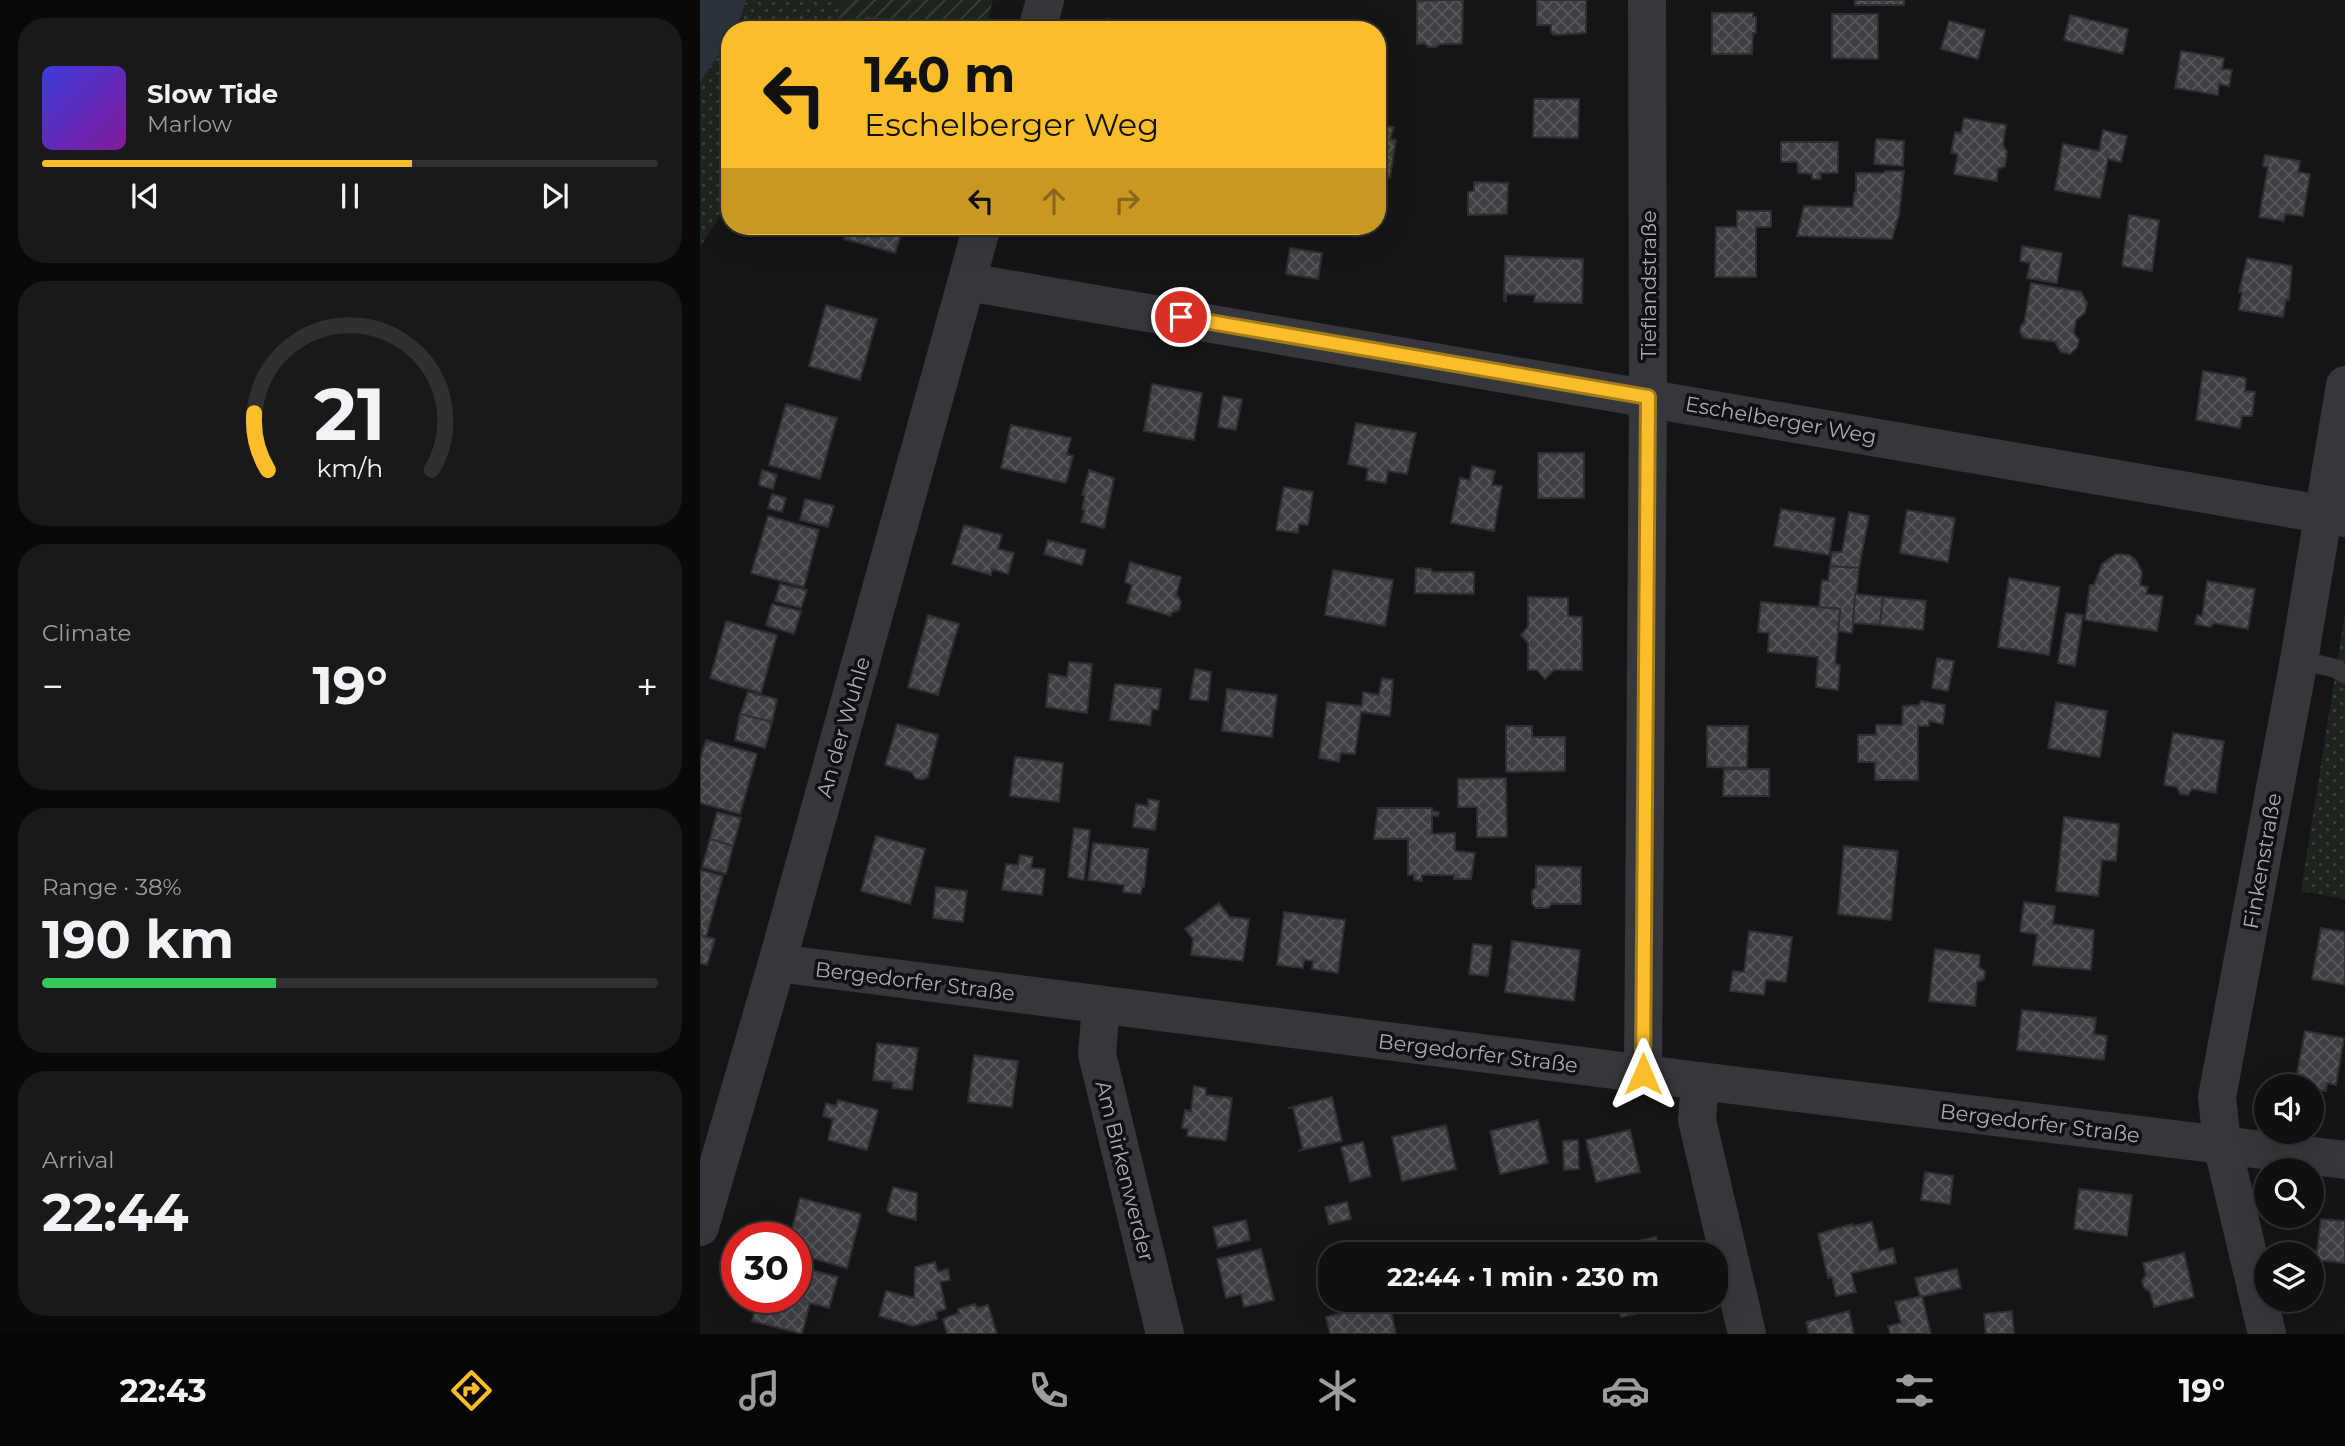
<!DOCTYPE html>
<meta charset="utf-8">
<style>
body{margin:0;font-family:Montserrat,sans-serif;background:#19191a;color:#f1f3f6;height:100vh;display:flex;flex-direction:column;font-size:26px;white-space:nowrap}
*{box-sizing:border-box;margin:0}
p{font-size:23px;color:#9c9d9f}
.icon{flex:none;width:38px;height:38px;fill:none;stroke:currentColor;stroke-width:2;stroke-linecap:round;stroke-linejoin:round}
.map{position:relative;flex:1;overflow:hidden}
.side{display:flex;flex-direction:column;gap:18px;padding:18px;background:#090909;width:700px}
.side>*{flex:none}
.banner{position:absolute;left:21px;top:21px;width:665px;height:214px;border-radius:28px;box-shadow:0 7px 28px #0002,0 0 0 2px #303031;background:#fabe2a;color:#111;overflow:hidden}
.controls{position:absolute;left:1554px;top:1074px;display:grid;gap:14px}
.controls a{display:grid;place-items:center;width:70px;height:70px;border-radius:50%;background:#101011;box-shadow:0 7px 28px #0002,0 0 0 2px #303031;font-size:35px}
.speed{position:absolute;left:21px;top:1222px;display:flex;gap:14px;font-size:35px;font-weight:700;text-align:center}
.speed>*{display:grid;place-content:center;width:91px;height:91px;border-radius:50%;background:#101011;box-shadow:0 7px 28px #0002,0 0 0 2px #303031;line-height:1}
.speed .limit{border:10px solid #d22;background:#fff;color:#111}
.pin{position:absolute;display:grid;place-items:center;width:60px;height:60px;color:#fff;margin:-30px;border:4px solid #fff;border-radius:50%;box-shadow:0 2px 7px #0007}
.me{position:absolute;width:77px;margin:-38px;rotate:0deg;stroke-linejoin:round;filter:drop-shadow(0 0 5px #0008)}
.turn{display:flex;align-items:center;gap:24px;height:147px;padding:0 28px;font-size:32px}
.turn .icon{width:91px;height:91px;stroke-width:2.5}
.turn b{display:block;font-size:49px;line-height:60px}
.lanes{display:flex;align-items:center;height:66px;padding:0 28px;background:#0003;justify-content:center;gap:35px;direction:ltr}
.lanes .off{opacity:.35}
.big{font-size:52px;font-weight:700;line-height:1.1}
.side .card{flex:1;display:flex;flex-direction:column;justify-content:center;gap:10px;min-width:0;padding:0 24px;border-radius:28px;background:#19191a}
.side .dial{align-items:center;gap:0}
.dial svg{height:182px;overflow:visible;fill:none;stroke:#303031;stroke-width:7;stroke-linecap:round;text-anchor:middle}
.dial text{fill:#f1f3f6;stroke:none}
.song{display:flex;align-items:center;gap:21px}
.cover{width:84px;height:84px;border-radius:10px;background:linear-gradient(135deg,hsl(240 70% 55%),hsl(290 70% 35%))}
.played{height:7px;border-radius:4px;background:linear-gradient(90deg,#fabe2a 60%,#303031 60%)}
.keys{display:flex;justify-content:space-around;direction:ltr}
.heat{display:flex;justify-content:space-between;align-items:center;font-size:38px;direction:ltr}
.charge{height:10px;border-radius:5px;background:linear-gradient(90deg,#34c759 38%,#303031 0)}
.trip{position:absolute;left:618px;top:1242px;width:410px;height:70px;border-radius:28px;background:#101011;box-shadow:0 7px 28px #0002,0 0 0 2px #303031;font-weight:700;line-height:70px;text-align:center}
.menu{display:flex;height:112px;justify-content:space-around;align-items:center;background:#060607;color:#9c9d9f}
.menu .icon{width:49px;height:49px}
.menu .current{color:#fabe2a}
.menu b{font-size:32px;color:#f1f3f6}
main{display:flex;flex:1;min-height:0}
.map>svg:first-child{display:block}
</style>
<main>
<section class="side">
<div class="card">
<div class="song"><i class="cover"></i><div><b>Slow Tide</b><p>Marlow</p></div></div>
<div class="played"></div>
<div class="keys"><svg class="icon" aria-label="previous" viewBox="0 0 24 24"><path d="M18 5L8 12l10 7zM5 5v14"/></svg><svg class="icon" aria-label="pause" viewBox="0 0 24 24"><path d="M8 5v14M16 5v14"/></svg><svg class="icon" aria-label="next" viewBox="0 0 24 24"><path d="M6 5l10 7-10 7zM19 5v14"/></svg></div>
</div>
<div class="card dial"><svg viewBox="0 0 100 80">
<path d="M14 69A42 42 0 1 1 86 69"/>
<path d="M14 69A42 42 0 0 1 8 44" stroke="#fabe2a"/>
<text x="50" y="56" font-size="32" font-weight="700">21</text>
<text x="50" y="72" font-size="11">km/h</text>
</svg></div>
<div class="card"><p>Climate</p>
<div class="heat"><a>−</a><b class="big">19°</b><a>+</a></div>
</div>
<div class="card"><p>Range · 38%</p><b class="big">190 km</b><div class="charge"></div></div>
<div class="card"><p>Arrival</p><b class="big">22:44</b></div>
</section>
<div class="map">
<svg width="1645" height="1334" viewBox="0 0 1645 1334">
<defs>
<pattern id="grass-dots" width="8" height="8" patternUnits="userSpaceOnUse" patternTransform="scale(1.75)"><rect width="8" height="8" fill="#1d251e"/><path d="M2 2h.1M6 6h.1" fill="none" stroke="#3b423d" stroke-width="1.8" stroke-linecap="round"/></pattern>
<pattern id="garden-furrows" width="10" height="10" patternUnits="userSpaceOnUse" patternTransform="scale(1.75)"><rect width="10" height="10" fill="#1d251e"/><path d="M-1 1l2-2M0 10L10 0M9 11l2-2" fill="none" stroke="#3b423d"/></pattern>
<pattern id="building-cross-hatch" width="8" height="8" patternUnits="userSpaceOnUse" patternTransform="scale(1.75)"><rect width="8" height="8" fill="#3f4044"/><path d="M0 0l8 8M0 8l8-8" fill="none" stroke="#58595d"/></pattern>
</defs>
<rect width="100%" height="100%" fill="#151517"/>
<g fill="url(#grass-dots)">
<polygon points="46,0 144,0 135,30 34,30 41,17"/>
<polygon points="30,37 30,201 0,247 0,83"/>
<polygon points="1645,613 1645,899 1601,891"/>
</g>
<polygon fill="url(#garden-furrows)" points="144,0 293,0 285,30 135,30"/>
<polygon fill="#2b333c" points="0,0 46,0 41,17 34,30 30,30 30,37 0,83"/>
<g fill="url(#building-cross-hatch)" stroke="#2f2f33" stroke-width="2">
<polygon points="744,0 763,0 762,44 740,44 736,47 728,47 724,43 717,44 717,1"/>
<polygon points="837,0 886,0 886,33 854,35 851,32 851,25 837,25"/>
<rect x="1155" y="0" width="49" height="5"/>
<polygon points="1012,13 1053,13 1053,17 1056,17 1056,33 1053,33 1052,54 1012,54"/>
<polygon points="1132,14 1178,14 1178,59 1132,58"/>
<polygon points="1370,15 1428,29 1423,54 1364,40"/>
<polygon points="166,17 204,24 203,30 164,30"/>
<polygon points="407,19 426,25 424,30 404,30"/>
<polygon points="1249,21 1285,30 1278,59 1241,49"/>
<polygon points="1481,51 1524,58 1522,69 1532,70 1529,86 1519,84 1518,95 1475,88"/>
<polygon points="834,99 879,99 878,138 833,137"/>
<polygon points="1264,118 1306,125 1303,145 1307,152 1305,166 1298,169 1297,181 1254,174 1258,154 1251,153 1255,132 1261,133"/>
<polygon points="677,119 687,121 686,126 694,127 690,139 696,140 690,178 677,176"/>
<polygon points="1403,130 1427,136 1421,162 1408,159 1400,198 1355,190 1363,144 1399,151"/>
<polygon points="1176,139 1204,141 1203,166 1174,164"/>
<polygon points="1081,142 1138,142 1138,173 1120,173 1121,179 1112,179 1112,174 1098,173 1097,162 1081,162"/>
<polygon points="1565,155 1600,161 1598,172 1610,174 1603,216 1585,214 1584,221 1559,217 1568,167 1563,166"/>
<polygon points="1185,171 1204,171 1199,215 1192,239 1097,236 1104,206 1153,207 1154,193 1156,193 1156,173 1184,173"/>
<polygon points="774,182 808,183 807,214 768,215 768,192 774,191"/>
<polygon points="1037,211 1071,211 1071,227 1056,227 1056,277 1015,277 1016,227 1037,227"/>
<polygon points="1429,215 1459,220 1452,271 1422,266"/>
<polygon points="148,226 204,226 195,253 144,239"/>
<polygon points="1322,246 1362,253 1357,283 1327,278 1330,263 1320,261"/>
<polygon points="590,248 622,253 618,279 586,274"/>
<polygon points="805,256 883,259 882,303 834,302 835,295 806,294 806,301 804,301"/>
<polygon points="1547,258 1592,266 1589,300 1586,299 1583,317 1539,310 1542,292 1539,292"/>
<polygon points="1331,283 1381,292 1387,303 1385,313 1376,320 1374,333 1379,340 1377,348 1370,354 1361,352 1356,344 1356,342 1324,338 1320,332 1321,325 1324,323"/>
<polygon points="126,305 177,319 160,380 109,366"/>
<polygon points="1503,371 1546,378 1545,391 1555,392 1552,416 1542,416 1540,428 1496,420"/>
<polygon points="452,384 502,393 494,440 444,431"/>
<polygon points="523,396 542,399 536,430 518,427"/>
<polygon points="86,404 137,418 120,479 69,465"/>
<polygon points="656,423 716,433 707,474 688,471 686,483 666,480 668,468 648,464"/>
<polygon points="311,425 371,438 367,454 373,456 366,483 301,468"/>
<rect x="838" y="453" width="46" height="45"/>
<polygon points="772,466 795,471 792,485 802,486 794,531 751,523 760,478 770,480"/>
<polygon points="62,470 77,475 73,489 59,485"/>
<polygon points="389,470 414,478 404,528 381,522 385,510 382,509 385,495 382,495"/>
<polygon points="584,487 613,492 608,525 599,524 598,533 576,530"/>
<polygon points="72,494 86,498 82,512 68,508"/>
<polygon points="105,499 134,506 128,527 100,520"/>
<polygon points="1081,509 1135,518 1129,555 1074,546"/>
<polygon points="1207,510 1255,518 1248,562 1200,553"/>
<polygon points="1149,512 1169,516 1159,568 1130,566 1132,552 1142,552"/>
<polygon points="68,516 119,530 104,587 51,573"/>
<polygon points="264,525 302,535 298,549 314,553 308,574 292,569 291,575 252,564"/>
<polygon points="348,540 386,550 382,565 344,554"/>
<polygon points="1416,554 1429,555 1436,560 1442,572 1440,585 1448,587 1446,594 1463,596 1457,631 1385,620 1390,585 1394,585 1402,564"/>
<polygon points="430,562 481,577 476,596 478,596 481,602 479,610 471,613 471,616 427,603 432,585 425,582"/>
<polygon points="1130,566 1159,568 1152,633 1138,631 1140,609 1119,607 1122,580 1128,581"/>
<polygon points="716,568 731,569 732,572 774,572 774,594 715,593"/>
<polygon points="633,570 693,580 685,626 625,615"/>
<polygon points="1309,578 1360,587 1349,655 1298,647"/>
<polygon points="1507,581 1555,589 1548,629 1514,623 1510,627 1495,624 1497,615 1502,616"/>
<polygon points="80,584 107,590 101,608 75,601"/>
<polygon points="1155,594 1183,597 1180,625 1153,623"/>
<polygon points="828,597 868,598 868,616 882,617 882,670 854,670 845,679 837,670 828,670 828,643 821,635 828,627"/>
<polygon points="1183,597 1226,601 1223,630 1180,625"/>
<polygon points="1061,602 1140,609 1135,664 1140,665 1138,690 1116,687 1118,657 1068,652 1069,633 1058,632"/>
<polygon points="72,604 101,611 94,634 66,625"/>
<polygon points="1366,613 1383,615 1375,666 1358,663"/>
<polygon points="228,615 259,624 238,695 208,687"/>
<polygon points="26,621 77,635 61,693 10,678"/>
<polygon points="1237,658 1254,661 1248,691 1232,688"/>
<polygon points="369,662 392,664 387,713 346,707 349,674 367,677"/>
<polygon points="495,669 511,672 508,701 490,699"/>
<polygon points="682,678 693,680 690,716 661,712 655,754 641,753 639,762 619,758 627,702 662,706 663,692 679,695"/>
<polygon points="415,684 461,689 458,710 452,709 450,725 410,720"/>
<polygon points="527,689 577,695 572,737 522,731"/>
<polygon points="48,692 77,699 72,722 40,714"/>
<polygon points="1221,701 1245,705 1243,724 1229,721 1229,726 1218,726 1218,780 1175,780 1175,762 1158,762 1158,735 1176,735 1176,725 1202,725 1203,706 1219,705"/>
<polygon points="1356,702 1407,711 1400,757 1348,748"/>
<polygon points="40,714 72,722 65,748 35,740"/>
<polygon points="197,724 238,735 228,777 222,780 215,778 212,772 185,765"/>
<polygon points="806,726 832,726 832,737 865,737 865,771 806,772"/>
<polygon points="1007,726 1048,726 1047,768 1007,767"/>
<polygon points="1473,733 1524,741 1516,793 1492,789 1488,795 1480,794 1477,787 1464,785"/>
<polygon points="6,740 57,754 40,814 0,803 0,760"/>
<polygon points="315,757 363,763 359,802 310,796"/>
<polygon points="1024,769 1069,769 1069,796 1023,796"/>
<polygon points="806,778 807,837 777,837 777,807 758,807 758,779"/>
<polygon points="448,799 459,801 455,830 433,827 436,804 448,806"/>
<polygon points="678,808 732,808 732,811 739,812 738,816 732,815 732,834 755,833 755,851 775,853 771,879 754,879 754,875 722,875 722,881 714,880 714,875 708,875 708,839 674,839"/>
<polygon points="17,812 41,818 33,846 10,839"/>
<polygon points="1364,817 1419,824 1416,861 1402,860 1398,896 1356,891"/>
<polygon points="374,828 390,830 384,880 368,877"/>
<polygon points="176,836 225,849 210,904 161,891"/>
<polygon points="10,839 33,846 26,874 2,867"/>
<polygon points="393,843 448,849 444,887 442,887 441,894 423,892 424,885 388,880"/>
<polygon points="1144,846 1198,851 1191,920 1138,914"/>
<polygon points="320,855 333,857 331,868 345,869 342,895 302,890 306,864 318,865"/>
<polygon points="836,866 881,867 881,904 852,904 848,908 836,908 832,904 832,891 836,887"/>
<polygon points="0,870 23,876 6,937 0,935"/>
<polygon points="236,887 267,891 263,922 233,918"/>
<polygon points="1324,902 1355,906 1353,924 1394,930 1391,970 1333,965 1337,934 1320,932"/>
<polygon points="519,903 530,917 549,919 543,961 491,955 493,939 485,929"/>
<polygon points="584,912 645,920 638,973 612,969 613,961 604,960 603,968 577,965"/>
<polygon points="1621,928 1645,932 1645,985 1612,979"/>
<polygon points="1049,931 1092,937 1086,982 1066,980 1064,995 1030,991 1033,971 1044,972"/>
<polygon points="0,935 15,939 7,965 0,963"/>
<polygon points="812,941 880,950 874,1001 805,992"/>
<polygon points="773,944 792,946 788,976 769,974"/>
<polygon points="1235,949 1280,955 1279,967 1285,971 1284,979 1277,982 1275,1006 1229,1001"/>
<polygon points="1322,1010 1396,1018 1394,1034 1407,1036 1404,1060 1317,1050"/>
<polygon points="1605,1031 1644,1038 1636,1085 1627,1083 1626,1091 1604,1087 1605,1079 1596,1078"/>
<polygon points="177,1043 218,1048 212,1090 192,1088 193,1082 173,1080"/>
<polygon points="274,1055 318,1061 312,1107 268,1102"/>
<polygon points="494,1086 506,1088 506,1095 532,1098 526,1141 487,1136 488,1129 482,1128 485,1110 491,1111"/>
<polygon points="632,1097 642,1141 598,1151 603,1149 593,1108 588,1108"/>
<polygon points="138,1100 178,1110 167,1150 128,1140 133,1119 123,1116 126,1103 136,1106"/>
<polygon points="838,1120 848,1163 800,1174 790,1131"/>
<polygon points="746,1125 756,1169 702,1181 692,1137"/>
<polygon points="930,1130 940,1172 896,1182 886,1140"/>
<polygon points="878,1140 879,1169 864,1170 863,1141"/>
<polygon points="663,1142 671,1176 650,1182 641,1147"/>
<polygon points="1225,1172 1253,1176 1250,1204 1221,1200"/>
<polygon points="193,1187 217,1193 216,1220 191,1214 187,1210"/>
<polygon points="1379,1189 1432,1195 1427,1236 1374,1229"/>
<polygon points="100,1198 161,1214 147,1268 96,1254 96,1237 90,1237"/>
<polygon points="647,1202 651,1219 629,1224 625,1207"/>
<polygon points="1621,1219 1645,1221 1645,1263 1616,1260"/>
<polygon points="546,1220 550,1240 518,1248 513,1227"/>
<polygon points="1172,1222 1179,1251 1193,1248 1196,1263 1151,1273 1156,1292 1136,1296 1132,1277 1128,1278 1118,1234 1152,1224 1153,1226"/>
<polygon points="956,1237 960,1255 906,1255 905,1248"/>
<polygon points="561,1249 574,1300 544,1307 541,1294 526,1298 517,1259"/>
<polygon points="1484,1253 1494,1297 1454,1307 1450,1292 1444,1288 1442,1281 1446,1275 1443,1263"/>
<polygon points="235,1262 238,1272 248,1269 250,1280 240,1282 246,1309 236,1312 237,1319 213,1326 179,1316 186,1291 214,1298 215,1267"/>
<polygon points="104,1268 138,1277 129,1308 110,1303 102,1334 52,1321 59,1297 96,1297 96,1274 103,1276"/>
<polygon points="1257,1269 1261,1288 1220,1297 1215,1278"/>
<polygon points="1222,1296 1231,1334 1190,1334 1188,1326 1201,1323 1195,1302"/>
<polygon points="917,1300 971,1300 973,1305 921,1317"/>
<polygon points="689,1302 696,1334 630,1334 626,1317"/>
<polygon points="275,1304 277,1308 288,1305 297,1334 247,1334 243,1319 259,1313 258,1309"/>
<polygon points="1149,1311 1154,1334 1109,1334 1106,1322"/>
<polygon points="1312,1311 1314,1334 1286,1334 1284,1314"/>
</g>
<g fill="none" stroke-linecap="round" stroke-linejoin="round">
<polyline stroke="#36373c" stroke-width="19" points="1599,660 1634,668 1645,674"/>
<g stroke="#36373c" stroke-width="38">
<polyline points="337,30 345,0"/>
<polyline points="267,282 1645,518"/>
<polyline points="77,963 1000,1081 1645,1160"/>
<polyline points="401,1006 397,1054 465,1334"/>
<polyline points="943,1074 948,397 947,0"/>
<polyline points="1000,1081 997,1120 1047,1334"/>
<polyline points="0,1227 77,963 282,226"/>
<polyline points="1567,1334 1522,1144 1517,1097 1599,660 1645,385"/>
</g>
</g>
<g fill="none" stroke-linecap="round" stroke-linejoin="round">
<defs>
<polyline id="route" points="481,317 948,397 943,1074"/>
</defs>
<use href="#route" stroke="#a27c1b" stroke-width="18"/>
<use href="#route" stroke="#fabe2a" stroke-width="12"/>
</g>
<g text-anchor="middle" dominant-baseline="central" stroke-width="7" stroke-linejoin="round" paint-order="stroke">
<g font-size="21" fill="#a6abb8" stroke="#101012">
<text transform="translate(948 285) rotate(-90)">Tieflandstraße</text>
<text transform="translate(1081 420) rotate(10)">Eschelberger Weg</text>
<text transform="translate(143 727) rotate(-74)">An der Wuhle</text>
<text transform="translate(1562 861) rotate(-80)">Finkenstraße</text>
<text transform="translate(215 981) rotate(7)">Bergedorfer Straße</text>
<text transform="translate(778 1053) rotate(7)">Bergedorfer Straße</text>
<text transform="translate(1340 1123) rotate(7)">Bergedorfer Straße</text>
<text transform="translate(425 1171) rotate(76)">Am Birkenwerder</text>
</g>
</g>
</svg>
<div class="controls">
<a><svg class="icon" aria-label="sound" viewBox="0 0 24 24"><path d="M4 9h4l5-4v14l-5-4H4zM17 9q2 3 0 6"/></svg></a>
<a><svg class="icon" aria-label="search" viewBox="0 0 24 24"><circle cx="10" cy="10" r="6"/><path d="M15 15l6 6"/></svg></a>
<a><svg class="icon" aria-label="layers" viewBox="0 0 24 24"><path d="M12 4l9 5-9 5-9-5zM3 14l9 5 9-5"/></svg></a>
</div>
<div class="speed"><div class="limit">30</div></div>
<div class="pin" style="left:481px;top:317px;background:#d93025"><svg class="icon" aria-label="arrive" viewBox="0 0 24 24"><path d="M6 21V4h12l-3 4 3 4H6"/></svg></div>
<svg class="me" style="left:943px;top:1074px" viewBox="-20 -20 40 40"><path d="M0-17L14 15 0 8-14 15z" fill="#fabe2a" stroke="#fff" stroke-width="4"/></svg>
<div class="trip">22:44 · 1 min · 230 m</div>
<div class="banner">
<div class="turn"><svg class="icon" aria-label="left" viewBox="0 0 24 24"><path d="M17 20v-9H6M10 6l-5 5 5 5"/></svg><div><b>140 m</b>Eschelberger Weg</div></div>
<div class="lanes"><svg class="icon" aria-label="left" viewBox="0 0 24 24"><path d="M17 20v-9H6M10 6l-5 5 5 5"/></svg><svg class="icon off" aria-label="ahead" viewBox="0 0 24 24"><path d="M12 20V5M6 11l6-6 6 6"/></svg><svg class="icon off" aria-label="right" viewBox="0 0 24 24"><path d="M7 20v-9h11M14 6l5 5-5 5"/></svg></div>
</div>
</div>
</main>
<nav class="menu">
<b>22:43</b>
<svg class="icon current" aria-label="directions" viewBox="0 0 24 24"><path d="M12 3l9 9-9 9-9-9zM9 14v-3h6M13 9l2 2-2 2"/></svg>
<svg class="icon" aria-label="music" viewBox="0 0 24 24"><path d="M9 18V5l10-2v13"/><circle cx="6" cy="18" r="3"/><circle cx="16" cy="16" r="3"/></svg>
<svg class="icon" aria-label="phone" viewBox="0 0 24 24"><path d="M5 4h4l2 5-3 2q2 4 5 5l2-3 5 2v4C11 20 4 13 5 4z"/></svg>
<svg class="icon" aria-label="climate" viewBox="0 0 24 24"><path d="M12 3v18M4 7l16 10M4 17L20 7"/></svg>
<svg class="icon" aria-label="car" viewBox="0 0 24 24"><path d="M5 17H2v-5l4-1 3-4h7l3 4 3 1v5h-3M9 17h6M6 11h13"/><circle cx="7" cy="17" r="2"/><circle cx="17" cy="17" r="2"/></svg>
<svg class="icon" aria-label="filters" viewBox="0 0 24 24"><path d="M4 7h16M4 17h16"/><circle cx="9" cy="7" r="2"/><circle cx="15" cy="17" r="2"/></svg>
<b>19°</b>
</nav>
